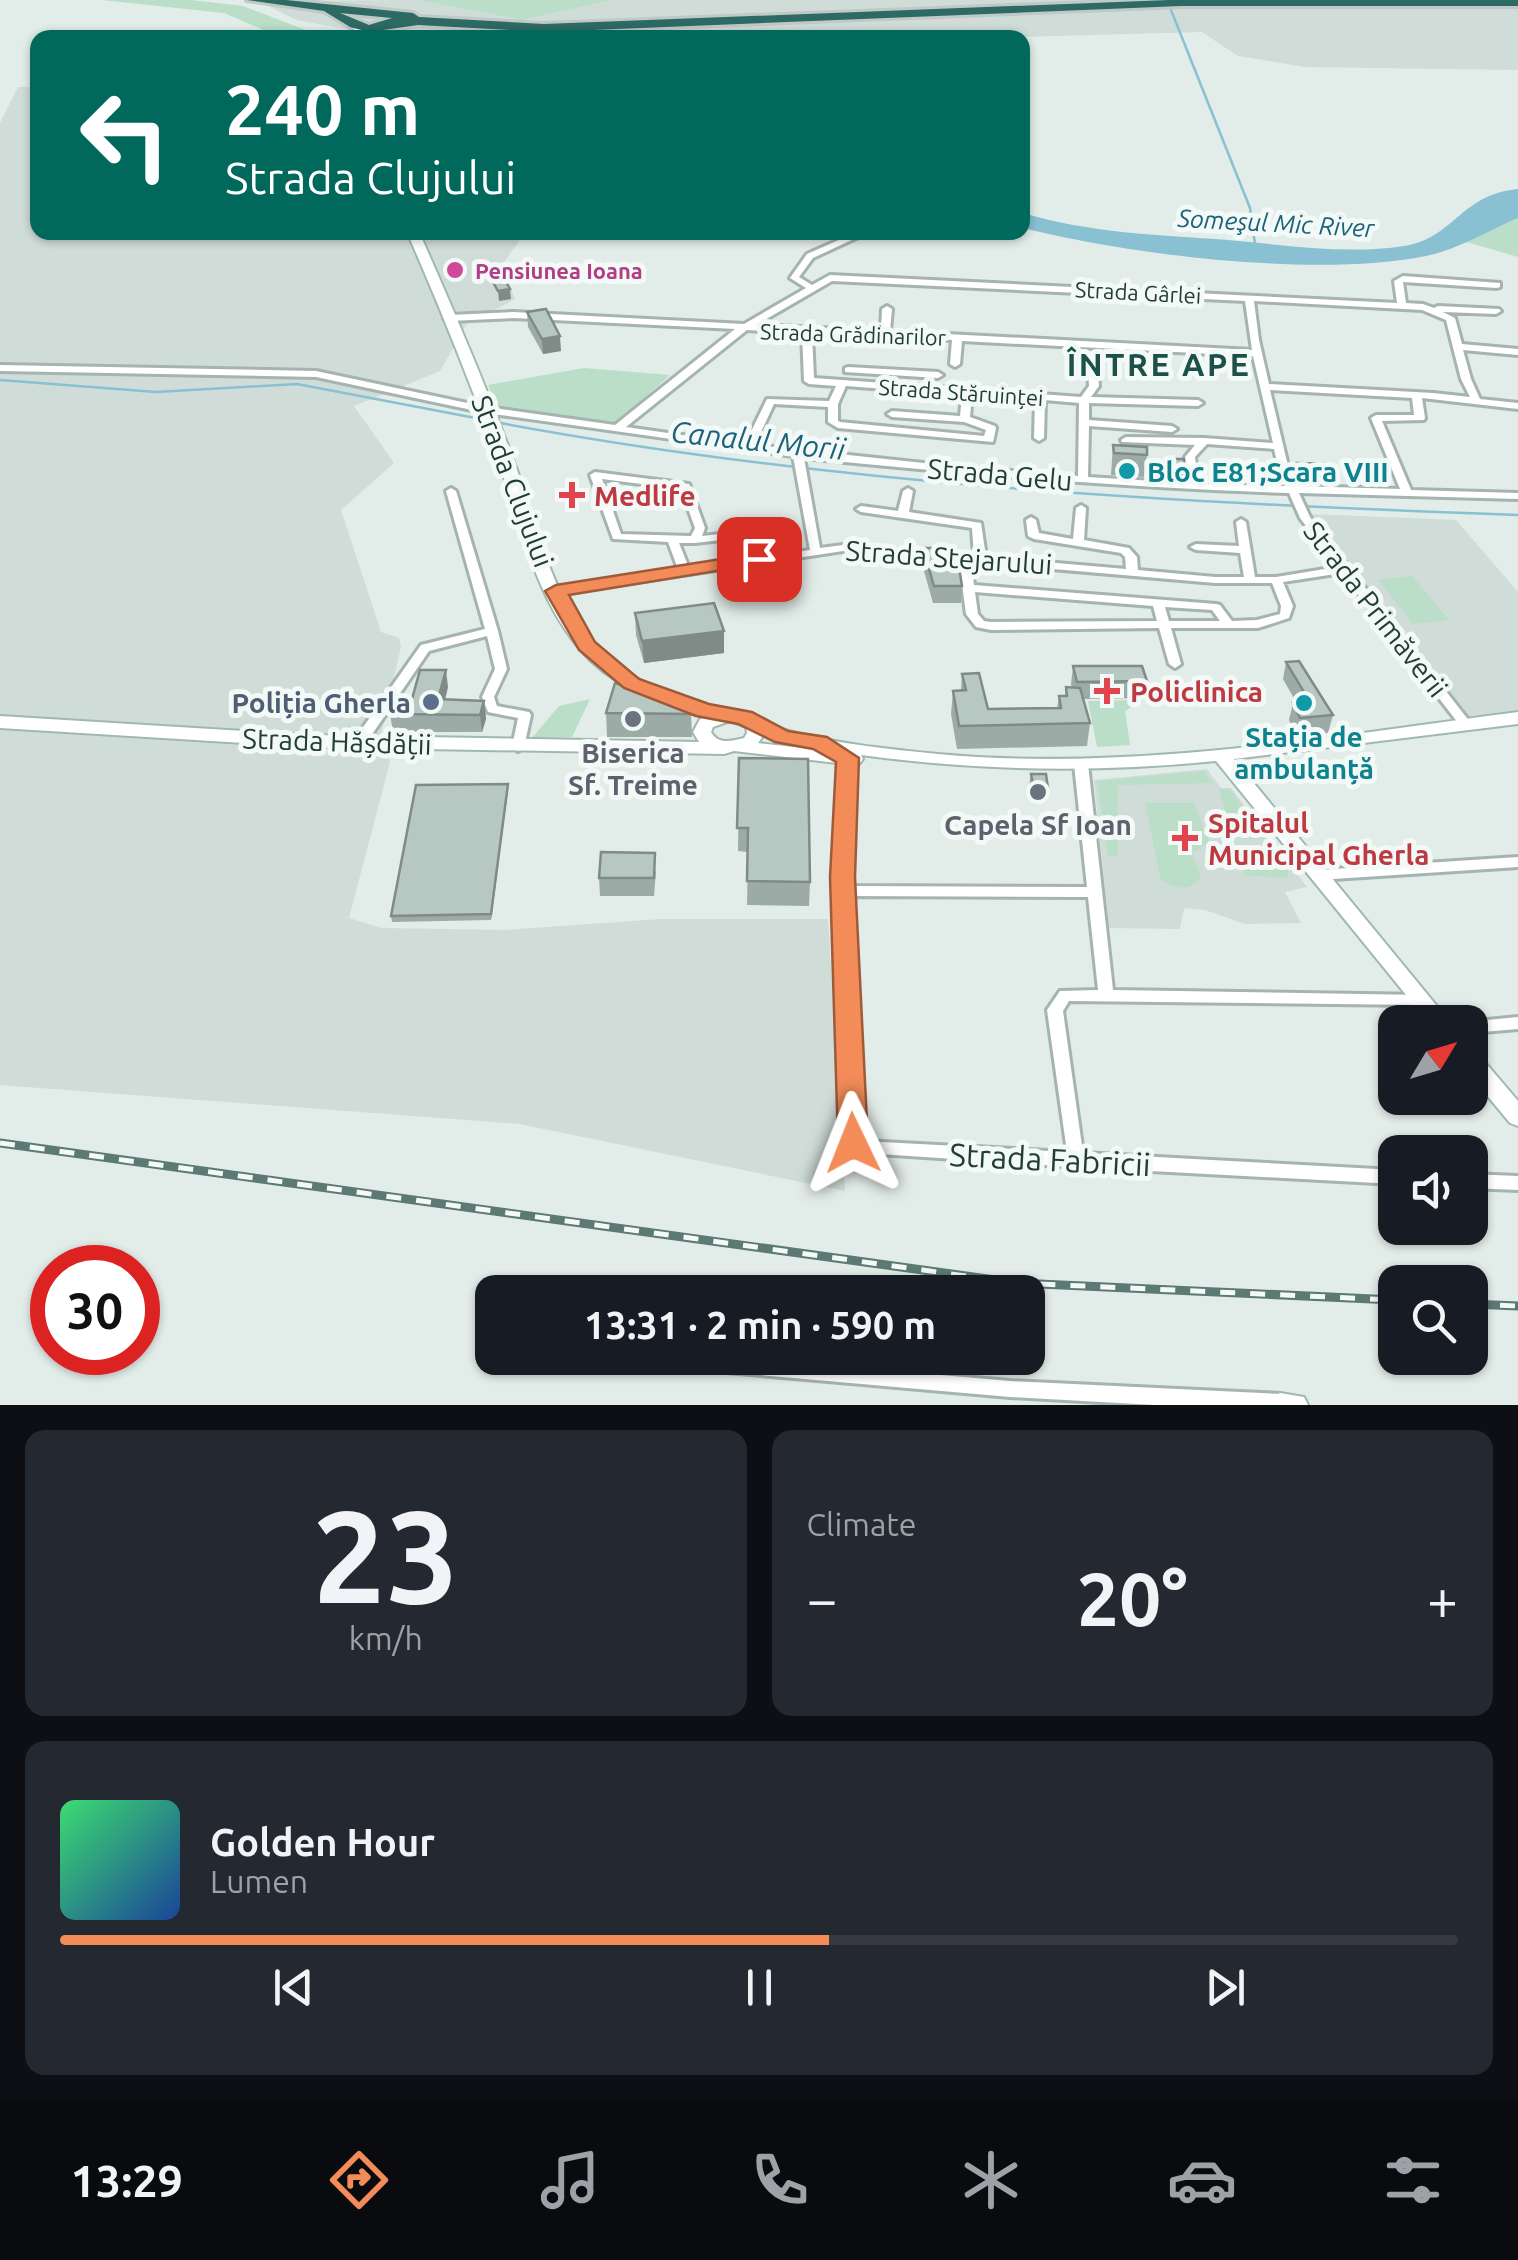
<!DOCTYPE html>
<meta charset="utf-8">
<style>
body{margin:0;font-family:Ubuntu,sans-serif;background:#242831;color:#f1f3f6;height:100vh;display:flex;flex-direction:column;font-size:38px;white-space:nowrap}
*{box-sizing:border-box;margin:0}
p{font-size:32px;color:#9ea1a6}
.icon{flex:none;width:55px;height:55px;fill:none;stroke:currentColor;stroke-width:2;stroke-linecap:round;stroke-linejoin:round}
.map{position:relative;height:1405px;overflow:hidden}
.panel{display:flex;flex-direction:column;gap:25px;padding:25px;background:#0d0f14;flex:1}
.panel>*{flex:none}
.guide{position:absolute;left:30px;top:30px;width:1000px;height:210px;border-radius:20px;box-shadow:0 2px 8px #0004;background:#00695c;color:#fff;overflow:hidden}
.needle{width:65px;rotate:52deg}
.tools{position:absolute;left:1378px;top:1005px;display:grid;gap:20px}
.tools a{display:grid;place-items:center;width:110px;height:110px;border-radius:20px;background:#171b24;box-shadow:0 2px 8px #0004;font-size:50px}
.speed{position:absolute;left:30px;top:1245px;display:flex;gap:20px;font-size:50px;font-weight:700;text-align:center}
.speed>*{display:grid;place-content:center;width:130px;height:130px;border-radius:50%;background:#171b24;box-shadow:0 2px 8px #0004;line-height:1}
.speed .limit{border:15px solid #d22;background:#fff;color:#111}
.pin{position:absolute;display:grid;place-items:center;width:85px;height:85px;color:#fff;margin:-42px;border-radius:20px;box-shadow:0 5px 15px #0006}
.me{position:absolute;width:110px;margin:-55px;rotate:358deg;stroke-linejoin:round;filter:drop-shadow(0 0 8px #0008)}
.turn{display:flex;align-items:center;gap:35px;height:210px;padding:0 30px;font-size:45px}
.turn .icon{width:130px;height:130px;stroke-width:2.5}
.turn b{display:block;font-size:70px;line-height:85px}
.big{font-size:75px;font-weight:700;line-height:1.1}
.panel .widget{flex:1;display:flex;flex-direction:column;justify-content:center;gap:15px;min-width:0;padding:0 35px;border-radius:20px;background:#242831}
.panel .dial{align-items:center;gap:0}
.dial b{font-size:130px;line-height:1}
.song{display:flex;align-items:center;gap:30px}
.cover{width:120px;height:120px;border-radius:15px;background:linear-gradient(135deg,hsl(140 70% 55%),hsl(220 70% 35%))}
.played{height:10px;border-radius:5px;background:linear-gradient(90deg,#f38c59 55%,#363941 55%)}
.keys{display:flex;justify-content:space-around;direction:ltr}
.heat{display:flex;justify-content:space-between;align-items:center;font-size:55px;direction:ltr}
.panel .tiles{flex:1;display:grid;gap:25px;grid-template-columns:1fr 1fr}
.widget:last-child{grid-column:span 2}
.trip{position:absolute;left:475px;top:1275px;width:570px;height:100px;border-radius:20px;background:#171b24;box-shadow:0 2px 8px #0004;font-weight:700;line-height:100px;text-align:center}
.menu{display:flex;height:160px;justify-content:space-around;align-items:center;background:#090b0e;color:#9ea1a6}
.menu .icon{width:70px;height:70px}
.menu .active{color:#f38c59}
.menu b{font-size:45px;color:#f1f3f6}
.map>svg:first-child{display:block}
</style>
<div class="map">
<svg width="1518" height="1405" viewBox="0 0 1518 1405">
<rect width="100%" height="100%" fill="#e2ece8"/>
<g fill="#d0dcd8">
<polygon points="417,0 522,20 613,0 1518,0 1518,70 1305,67 1238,56 1202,32 1020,37 375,34 296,20 259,1"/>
<polygon points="18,87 37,87 38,232 525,233 501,266 515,299 466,325 440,371 354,406 394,463 341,510 381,632 399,638 401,647 381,734 390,762 349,918 382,928 506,930 661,919 828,919 845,1191 520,1124 0,1085 0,123"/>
<polygon points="1309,514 1456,520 1518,592 1518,716 1471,722"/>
<polygon points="1207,769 1221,788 1231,788 1307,887 1285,892 1301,923 1245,924 1205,910 1184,908 1180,929 1109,928 1094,780"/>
</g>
<g fill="#badec7">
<polygon points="102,0 191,0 243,6 324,37 280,37 224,13"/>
<polygon points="417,0 613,0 522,20"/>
<polygon points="1518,218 1518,257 1467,242"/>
<polygon points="584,368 670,375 615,425 498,409 488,385"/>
<polygon points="1412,576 1449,620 1413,624 1378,580"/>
<polygon points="590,699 572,737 532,738 559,706"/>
<polygon points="1143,700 1125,711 1130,745 1097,747 1088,701"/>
<polygon points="1204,771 1213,783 1118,785 1118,856 1108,856 1097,781"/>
<polygon points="1219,789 1230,789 1265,839 1233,838"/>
<path d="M1145,803h49l15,39 -17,11 9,25c-13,14 -24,11 -40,2z"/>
<polygon points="1254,850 1276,850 1289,865 1287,878 1245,875 1237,854 1255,856"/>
</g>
<path fill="#89c0d2" d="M1518,189v29c-30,13 -59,31 -92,38 -110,22 -294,-1 -403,-28v-15c66,20 136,22 205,27 57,5 119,15 176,6 51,-8 55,-51 114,-57z"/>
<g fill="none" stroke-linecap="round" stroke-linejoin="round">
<g stroke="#89c0d2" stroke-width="2.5">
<polyline points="1167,0 1250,208 1255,244"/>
<polyline points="0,380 156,392 297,384 486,420"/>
<path d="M495,422c336,63 682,81 1023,93"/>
</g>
<defs>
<g id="street">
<path d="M857,232h12l-56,26 -14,19 13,8 18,-10 567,28 -3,-22 9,-5 97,7v4l-3,1 -94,-6 3,21 17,1 11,4 4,-2 61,3 2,2 -5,3 -53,-2 12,6 7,26 56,5v6l-55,-5 8,29 9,20 38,4v6l-96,-11 3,20 -1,2 -42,1 29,69 107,3v6l-219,-6 11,24 160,205 2,3 -2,3h-8l-120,-155 -59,9 10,24 -4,12 -31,10h-87l10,36 -6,4 -6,-4 -10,-36 -168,2 -15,-3 -10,-13 -7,-53 -116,-10 -287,43 -6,-3 2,-2 126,-20 -10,-27 -55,-3 -23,-64 5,-3 94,12 16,44 -3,8 55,-6 6,3 -6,3 -62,7h-16l10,25 121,-18 -17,-94 -307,-43 -170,-36 -316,-6v-6l316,6 170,36 129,18 120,-96 -222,-11 -64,3 -5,-3 5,-3 64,-3 231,12 62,-36 -16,-10 17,-24zM832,281l413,20 7,49 -362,-19 2,-22 -5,-3 -5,3 -1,22 -125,-6zM1254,301l168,9 24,10 15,59 9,18 -37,-4 -164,-9 -10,-44zM747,330l55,3 2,48 5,3 27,2 -7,15 -62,-2 -22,45 -119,-17zM812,333l140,7 -2,24 5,3 5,-3 2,-23 291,15 20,87 -69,-5 -78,-1 -5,3 1,2 73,3 -10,12 2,26 -99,-6 1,-51 83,6 5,-3 -5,-3 -83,-6v-17l109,3 5,-3 -5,-3 -107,-3 8,-11 -1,-14 -5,-3 -5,3 1,14 -8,11 -267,-19zM846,386l116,9 -2,21 -68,-5 -5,3 5,3 72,5 22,8 -2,6 -144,-14 -2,-1v-17zM1270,390l142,8 2,17h-38l-5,3 29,71 -103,-3 -8,-16zM972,395l63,5 -1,38 5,3 5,-3 1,-38 34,3 -1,73 -108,-8 -215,-23 19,-41 54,3v15l10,6 155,14 3,-14 -1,-2 -25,-9zM1207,444l67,5 5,21 7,16 -88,-2 -3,-27zM804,458c161,16 322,30 485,35l11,25 37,49 -61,10h-21l-9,-55 -5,-3 -5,3 3,24 -43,-2 -6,3 6,3 44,3 4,24h-29l-77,-7 -1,-13 -8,-9 -45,-8 2,-32 -5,-3 -5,3 -3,31 -34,-6 -3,-13 -5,-3 -5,3 2,16 6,3 87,14 4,4 1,12 -140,-12 -5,-34 -72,-11 4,-21 -5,-3 -5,3 -5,20 -37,-5 -5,3 5,3 111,16 2,28 -10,-3 -5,2 -116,-10 -23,3zM602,479l79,10 14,39 -4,8 -70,-2zM971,562l244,21h57l9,23 -1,8 -23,6 -25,1 -12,-16 -4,-1 -242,-19zM975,592l178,14 4,15 -166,1 -7,-1 -6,-7zM1165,607l47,3 8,11h-51z"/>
<polygon points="848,367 938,372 943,375 938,378 845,372 845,368"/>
<polygon points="451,488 456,491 498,631 507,669 494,697 497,706 529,712 531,715 524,747 518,751 512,747 518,718 488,712 482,697 495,669 487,636 429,651 364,746 354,746 353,743 354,740 421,645 485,629 446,491"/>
<path d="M820,738l33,20 -3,128 237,1 -13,-123 7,-4 7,4 25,226 312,5 3,4 -3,4 -5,2 -351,-4 -6,10 20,142 312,17v14l-319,-17 -227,-15 -2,-5 -11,-256 4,-131 -25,-15 -1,-3 1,-3zM851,896l237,1 10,93 -38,1 -13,19 20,142 -204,-11z"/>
<polygon points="1518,857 1518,867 1318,880 1313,878 1311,875 1313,872 1318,870"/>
<polygon points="1518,1017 1518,1029 1470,1033 1470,1022 1466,1022"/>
<polygon points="1470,1174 1518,1176 1518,1190 1470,1188"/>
<polygon points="649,1358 746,1358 1010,1381 1280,1394 1287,1397 1289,1403 1288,1405 1155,1405 1010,1397 658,1366 652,1364"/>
</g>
<g id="secondary">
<polygon points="359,26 362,27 369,38 360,38 354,29"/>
<path d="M407,232h12c35,79 69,158 98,238 19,54 32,114 66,160 35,48 93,72 149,80 20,3 38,16 57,21 48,13 100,18 149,23 194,18 389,-17 580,-42v12l-284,35 216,263h-22l-212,-261c-119,12 -237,10 -355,-6l2,4 -3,4 -6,2 -120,-14 -10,3 -415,-7 -309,-19v-12l309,19 390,7 -6,-10 7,-13 8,-2c-42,-11 -85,-26 -117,-56 -57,-56 -71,-143 -98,-215 -26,-72 -55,-143 -86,-214zM730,721l16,6 1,6 -3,5c-12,3 -26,7 -33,-6l2,-5zM764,735l76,17 -82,-9z"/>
<polygon points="1470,1052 1478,1054 1518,1101 1518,1126 1510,1123 1470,1075"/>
<polygon points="1280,1393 1304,1397 1308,1405 1267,1405 1271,1397"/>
</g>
<path id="highway" d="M247,0h39l127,13 6,4 125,7 625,-24h349v6h-337l-637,26 -126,-7 -49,7 -19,-5 -26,-16zM340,13l52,5 -23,7z"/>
</defs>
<use href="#street" stroke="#a5b4b0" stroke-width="6"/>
<use href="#secondary" stroke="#a0b8b2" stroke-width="4"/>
<use href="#highway" stroke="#c1c9c7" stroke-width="6"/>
<use href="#street" fill="#fff" fill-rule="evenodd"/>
<use href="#secondary" fill="#fff" fill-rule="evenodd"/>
<use href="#highway" fill="#2d6a63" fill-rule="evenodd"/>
<defs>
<g id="rail">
<polyline points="0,1143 1017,1283 1395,1300"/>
<polyline points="1470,1304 1518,1306"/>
</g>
</defs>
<use href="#rail" stroke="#5c7974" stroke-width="9"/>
<use href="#rail" stroke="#f2f9f6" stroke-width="5" stroke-dasharray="15" stroke-linecap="butt"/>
</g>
<g fill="#9daba7">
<polygon points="527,312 561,351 543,354 528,327"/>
<polygon points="1113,445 1147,455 1144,477 1111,475"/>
<polygon points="1172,459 1185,468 1183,479 1171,478"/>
<polygon points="1297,463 1332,472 1330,483 1299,482 1295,474"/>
<polygon points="923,548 962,586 961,603 933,603 922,564"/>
<polygon points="635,613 724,653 644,663 636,635"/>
<polygon points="1286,662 1333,715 1328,733 1296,736 1289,720 1293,703 1296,702 1283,679"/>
<polygon points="1073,666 1147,681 1144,698 1083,699 1090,723 1087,746 957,749 951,714 953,691 961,690 962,674 988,709 1057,709 1059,696 1065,696 1066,687 1072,688 1071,684"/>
<polygon points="448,687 445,699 484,701 486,719 482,732 393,732 390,714 412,699"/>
<polygon points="606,713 691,714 692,737 607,737"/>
<polygon points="739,758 810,882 809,906 747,905 748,852 738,851"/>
<polygon points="1031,774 1048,788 1046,800 1033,801 1029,786"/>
<polygon points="508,790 491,920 392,922 391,916"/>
<polygon points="656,871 654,896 600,896 599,878"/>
</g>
<g fill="#808b88">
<polygon points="510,289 511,299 499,301 498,291"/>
<polygon points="560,336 561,351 543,354 542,339"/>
<polygon points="724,631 724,653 644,663 642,641"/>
<polygon points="446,670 448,687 441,716 438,699"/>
<polygon points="484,701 486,719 482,732 480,715"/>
<polygon points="508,784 508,790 491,920 491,914"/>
</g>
<g fill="#b7c7c2" stroke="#808b88" stroke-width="2.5">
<polygon points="505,280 510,289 498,291 493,282"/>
<polygon points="546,309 560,336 542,339 527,312"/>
<polygon points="1113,445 1147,447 1147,455 1114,453"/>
<polygon points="1172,459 1184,459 1185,468 1173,468"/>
<polygon points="1297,463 1329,464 1332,472 1302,472"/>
<polygon points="923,548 956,548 962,586 934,586"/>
<polygon points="714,603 724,631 642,641 635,613"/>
<polygon points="1299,661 1333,715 1300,718 1293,703 1310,702 1286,662"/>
<polygon points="1073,666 1142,666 1147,681 1077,682"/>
<polygon points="420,670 446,670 438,699 484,701 480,715 390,714 397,698 412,699"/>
<polygon points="979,673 988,709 1061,708 1059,696 1067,696 1066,687 1080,688 1090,723 959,726 953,691 966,690 962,674"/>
<polygon points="615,683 689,707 691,714 606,713"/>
<polygon points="739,758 808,759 810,882 747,881 748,828 737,828"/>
<polygon points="1031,774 1046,774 1048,788 1034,789"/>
<polygon points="508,784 491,914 391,916 416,785"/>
<polygon points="601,852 655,853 654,878 599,878"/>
</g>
<polygon fill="#f38c59" stroke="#9e5b3a" stroke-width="2.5" points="759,553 766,554 766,563 569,595 595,642 639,679 709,704 752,712 788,731 827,737 859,758 855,877 868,1143 864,1152 853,1155 842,1152 838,1143 830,877 836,762 813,749 775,742 738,724 696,716 624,688 579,650 545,591 556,585"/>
<circle fill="#d1479c" stroke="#f2f9f6" stroke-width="4" cx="455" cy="270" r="10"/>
<g fill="#0f9aa8" stroke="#f2f9f6" stroke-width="4">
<circle cx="1127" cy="471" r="10"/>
<circle cx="1304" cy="703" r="10"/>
</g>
<g fill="#e0444e" stroke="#f2f9f6" stroke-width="4">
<path d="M567 480h10v10h10v10h-10v10h-10v-10h-10v-10h10z"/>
<path d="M1102 676h10v10h10v10h-10v10h-10v-10h-10v-10h10z"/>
<path d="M1180 823h10v10h10v10h-10v10h-10v-10h-10v-10h10z"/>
</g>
<circle fill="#5c6f8a" stroke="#f2f9f6" stroke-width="4" cx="431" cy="702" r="10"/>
<g fill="#6b7280" stroke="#f2f9f6" stroke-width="4">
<circle cx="633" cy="719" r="10"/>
<circle cx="1038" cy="792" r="10"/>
</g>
<g text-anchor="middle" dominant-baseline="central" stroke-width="10" stroke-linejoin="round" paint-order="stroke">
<g font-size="22" font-weight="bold" fill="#b23c85" stroke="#f2f9f6" text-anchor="start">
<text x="475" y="270">Pensiunea Ioana</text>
</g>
<g font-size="22" fill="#223d38" stroke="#f2f9f6">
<text transform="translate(1138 292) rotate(3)">Strada Gârlei</text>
<text transform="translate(853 334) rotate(2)">Strada Grădinarilor</text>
<text transform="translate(961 392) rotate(4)">Strada Stăruinței</text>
</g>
<g font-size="25" font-style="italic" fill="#1b627a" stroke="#f2f9f6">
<text transform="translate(1276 223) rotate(3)">Someşul Mic River</text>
</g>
<g font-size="28" font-weight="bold" fill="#0d838f" stroke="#f2f9f6" text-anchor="start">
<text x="1147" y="471">Bloc E81;Scara VIII</text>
<text x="1304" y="736" text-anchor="middle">Stația de<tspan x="1304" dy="32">ambulanță</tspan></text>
</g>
<g font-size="28" fill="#223d38" stroke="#f2f9f6">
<text transform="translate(1000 474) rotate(5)">Strada Gelu</text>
<text transform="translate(513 481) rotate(69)">Strada Clujului</text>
<text transform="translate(949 557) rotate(4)">Strada Stejarului</text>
<text transform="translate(1376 609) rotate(52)">Strada Primăverii</text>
<text transform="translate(337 741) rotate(2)">Strada Hășdății</text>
</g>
<g font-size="28" font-weight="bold" fill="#be3a42" stroke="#f2f9f6" text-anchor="start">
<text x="594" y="495">Medlife</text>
<text x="1130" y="691">Policlinica</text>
<text x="1208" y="822">Spitalul<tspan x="1208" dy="32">Municipal Gherla</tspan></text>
</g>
<g font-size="28" font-weight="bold" fill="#4e5e75" stroke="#f2f9f6" text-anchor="end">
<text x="411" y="702">Poliția Gherla</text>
</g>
<g font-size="28" font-weight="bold" fill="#5b616d" stroke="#f2f9f6">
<text x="633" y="752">Biserica<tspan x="633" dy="32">Sf. Treime</tspan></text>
<text x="1038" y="824">Capela Sf Ioan</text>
</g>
<g font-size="30" font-style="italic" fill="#1b627a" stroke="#f2f9f6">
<text transform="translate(758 440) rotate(6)">Canalul Morii</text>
</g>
<g font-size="32" font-weight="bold" letter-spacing="2.5" fill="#1d5048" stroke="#f2f9f6">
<text x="1159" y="364">ÎNTRE APE</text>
</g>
<g font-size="32" fill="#223d38" stroke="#f2f9f6">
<text transform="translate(1050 1159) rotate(3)">Strada Fabricii</text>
</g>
</g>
</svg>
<div class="tools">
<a><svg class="needle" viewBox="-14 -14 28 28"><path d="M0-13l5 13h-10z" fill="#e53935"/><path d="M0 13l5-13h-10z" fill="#9ea1a6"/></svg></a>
<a><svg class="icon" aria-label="sound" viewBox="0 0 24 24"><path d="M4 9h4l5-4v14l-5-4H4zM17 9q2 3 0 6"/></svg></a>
<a><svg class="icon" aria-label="search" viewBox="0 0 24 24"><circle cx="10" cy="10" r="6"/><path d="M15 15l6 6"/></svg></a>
</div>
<div class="speed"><div class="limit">30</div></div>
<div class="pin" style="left:759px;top:559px;background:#d93025"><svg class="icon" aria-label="arrive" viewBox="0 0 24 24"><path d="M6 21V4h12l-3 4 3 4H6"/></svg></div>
<svg class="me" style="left:853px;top:1143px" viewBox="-20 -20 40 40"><path d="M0-17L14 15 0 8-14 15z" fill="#f38c59" stroke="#fff" stroke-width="4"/></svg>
<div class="trip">13:31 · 2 min · 590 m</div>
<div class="guide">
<div class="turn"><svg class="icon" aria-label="left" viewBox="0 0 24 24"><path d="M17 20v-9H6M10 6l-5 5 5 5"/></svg><div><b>240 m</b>Strada Clujului</div></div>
</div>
</div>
<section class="panel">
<div class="tiles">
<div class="widget dial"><b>23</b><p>km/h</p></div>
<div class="widget"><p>Climate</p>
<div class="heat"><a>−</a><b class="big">20°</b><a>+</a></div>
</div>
<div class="widget">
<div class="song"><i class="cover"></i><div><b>Golden Hour</b><p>Lumen</p></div></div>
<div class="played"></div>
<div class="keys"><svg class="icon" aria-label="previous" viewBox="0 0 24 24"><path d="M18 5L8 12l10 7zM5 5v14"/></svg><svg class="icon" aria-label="pause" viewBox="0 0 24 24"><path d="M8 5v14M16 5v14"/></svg><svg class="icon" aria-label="next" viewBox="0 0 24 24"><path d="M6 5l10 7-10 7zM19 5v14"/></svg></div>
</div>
</div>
</section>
<nav class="menu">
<b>13:29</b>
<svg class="icon active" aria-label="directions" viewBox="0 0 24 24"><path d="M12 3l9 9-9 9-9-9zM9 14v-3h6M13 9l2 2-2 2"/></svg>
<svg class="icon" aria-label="music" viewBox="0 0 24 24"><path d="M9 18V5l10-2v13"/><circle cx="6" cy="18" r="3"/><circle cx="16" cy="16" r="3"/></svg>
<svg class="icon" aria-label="phone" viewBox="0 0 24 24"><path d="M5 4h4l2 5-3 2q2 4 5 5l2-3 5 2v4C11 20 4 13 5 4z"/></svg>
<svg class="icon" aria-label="climate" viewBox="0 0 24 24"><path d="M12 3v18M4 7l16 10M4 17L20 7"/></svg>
<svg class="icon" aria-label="car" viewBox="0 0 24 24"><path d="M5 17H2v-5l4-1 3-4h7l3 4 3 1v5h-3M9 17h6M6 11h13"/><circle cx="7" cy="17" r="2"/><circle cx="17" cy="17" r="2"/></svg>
<svg class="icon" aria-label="filters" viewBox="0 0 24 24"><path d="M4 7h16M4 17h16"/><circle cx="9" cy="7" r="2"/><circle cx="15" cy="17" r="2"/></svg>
</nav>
